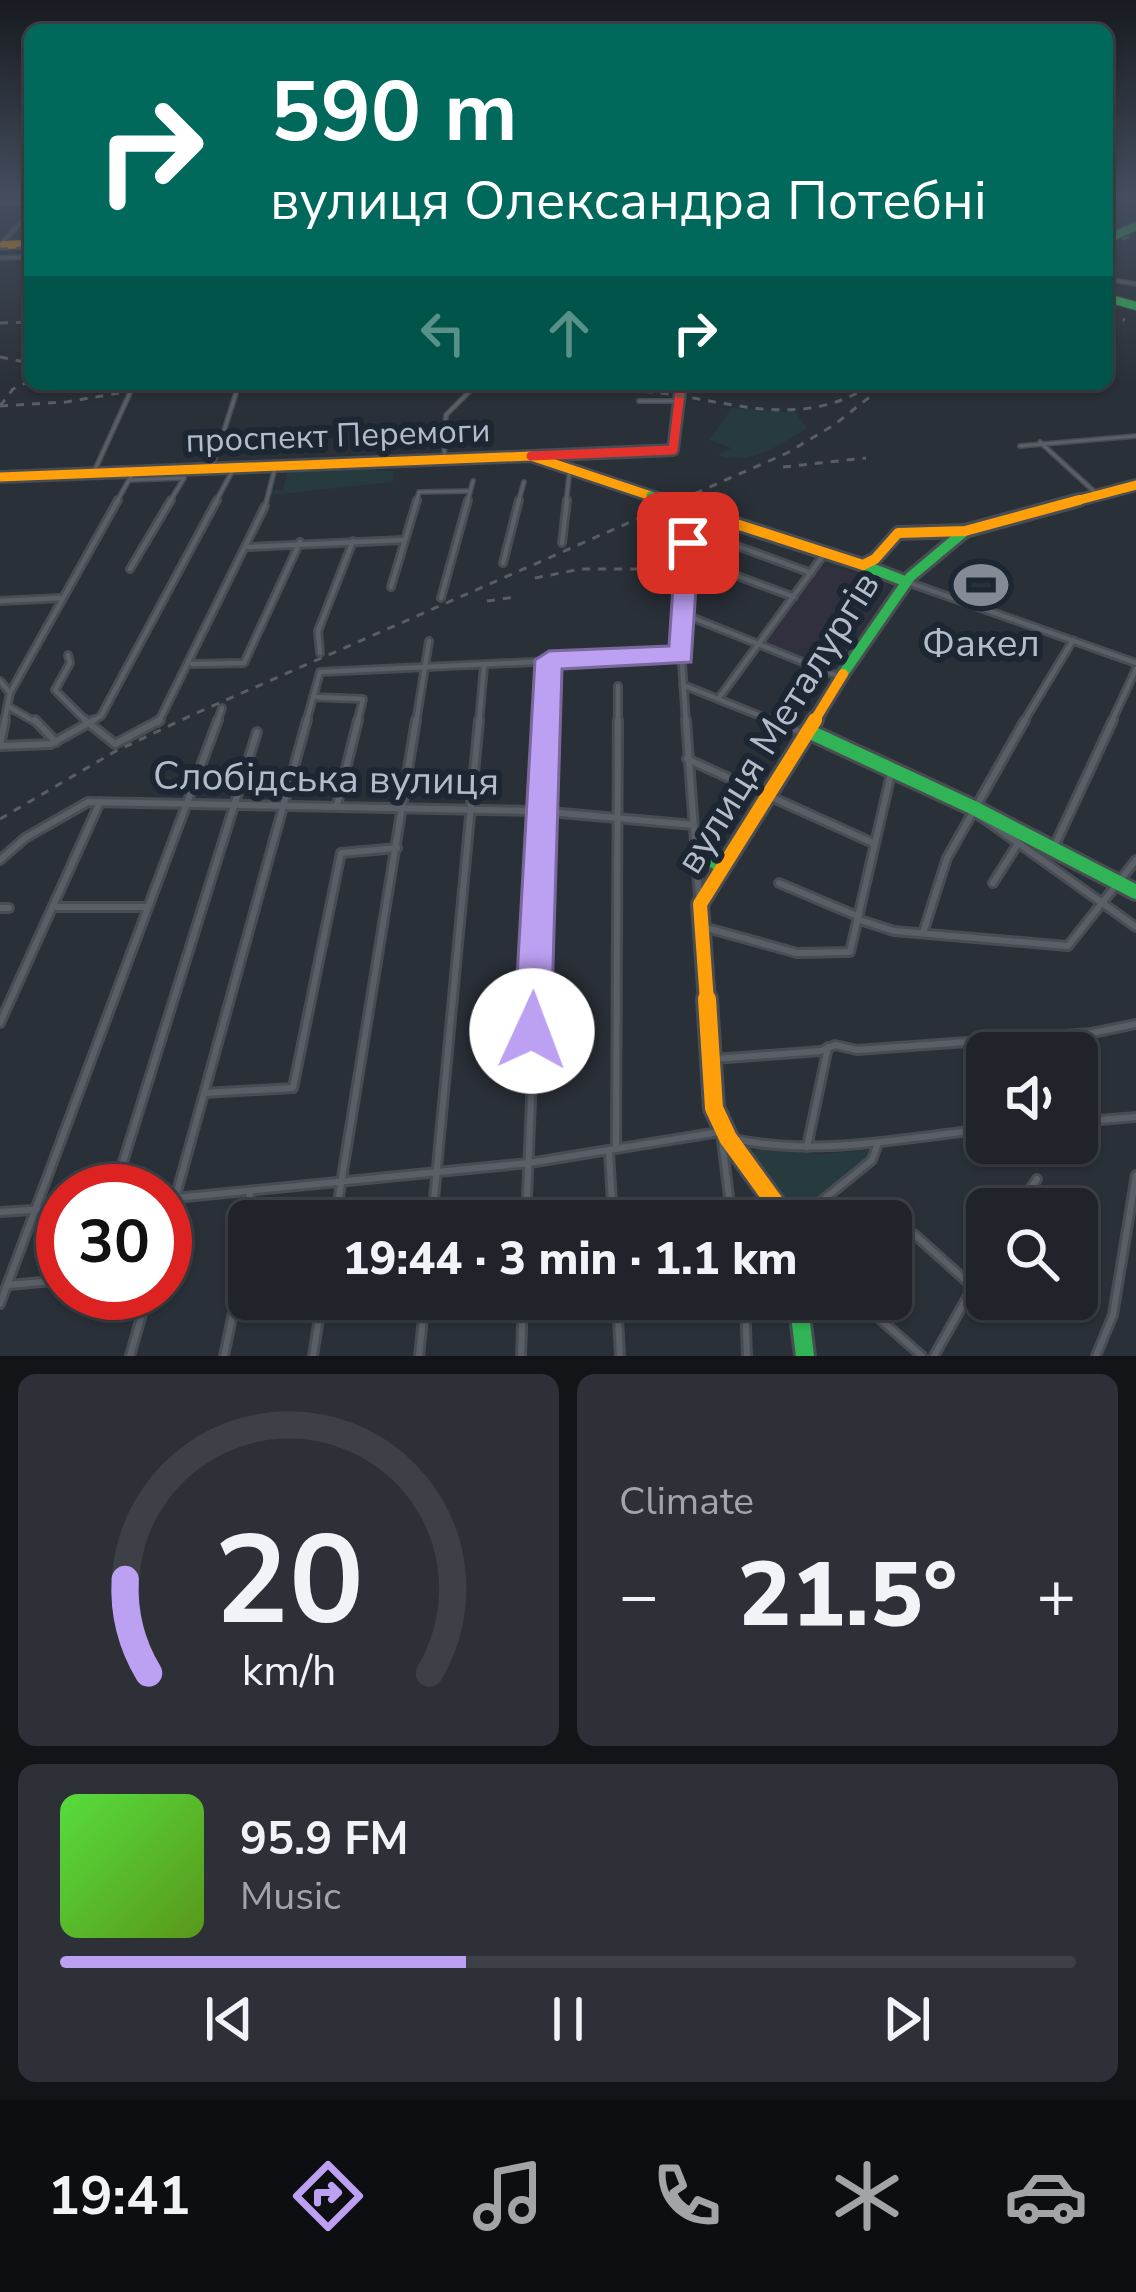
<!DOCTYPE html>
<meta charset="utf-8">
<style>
body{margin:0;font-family:"Nunito Sans",sans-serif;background:#2d3036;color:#f1f3f6;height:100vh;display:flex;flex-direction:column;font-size:45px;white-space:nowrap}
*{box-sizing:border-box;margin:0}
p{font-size:39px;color:#a2a4a8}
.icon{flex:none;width:66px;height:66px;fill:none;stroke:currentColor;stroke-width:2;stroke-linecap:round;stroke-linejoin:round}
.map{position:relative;height:1356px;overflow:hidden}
.drawer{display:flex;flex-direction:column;gap:18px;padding:18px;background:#121417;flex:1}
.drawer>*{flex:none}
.hud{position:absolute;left:24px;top:24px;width:1089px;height:366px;border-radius:18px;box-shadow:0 3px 9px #0004,0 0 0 3px #3d4147;background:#00695c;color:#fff;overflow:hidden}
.buttons{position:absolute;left:966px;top:1032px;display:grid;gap:24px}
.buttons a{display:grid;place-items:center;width:132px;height:132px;border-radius:18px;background:#20242a;box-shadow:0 3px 9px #0004,0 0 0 3px #3d4147;font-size:60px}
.speed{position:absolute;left:36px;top:1164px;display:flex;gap:24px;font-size:60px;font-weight:700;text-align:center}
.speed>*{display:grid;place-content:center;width:156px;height:156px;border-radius:50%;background:#20242a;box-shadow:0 3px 9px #0004,0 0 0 3px #3d4147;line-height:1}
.speed .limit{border:18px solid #d22;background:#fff;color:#111}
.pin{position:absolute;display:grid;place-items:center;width:102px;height:102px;color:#fff;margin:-51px;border-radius:24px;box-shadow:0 6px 18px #0006}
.me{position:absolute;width:132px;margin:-66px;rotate:2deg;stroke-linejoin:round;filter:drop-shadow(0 0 9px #0008)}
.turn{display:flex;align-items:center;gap:42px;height:252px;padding:0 48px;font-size:54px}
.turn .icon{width:156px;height:156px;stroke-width:2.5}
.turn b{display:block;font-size:84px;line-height:102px}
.lanes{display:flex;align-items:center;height:114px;padding:0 48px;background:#0003;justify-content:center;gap:60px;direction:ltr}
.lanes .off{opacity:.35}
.big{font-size:90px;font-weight:800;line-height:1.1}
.drawer .tile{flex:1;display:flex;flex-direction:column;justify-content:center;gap:18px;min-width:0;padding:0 42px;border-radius:18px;background:#2d3036}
.drawer .dial{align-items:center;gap:0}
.dial svg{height:312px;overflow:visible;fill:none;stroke:#3d4147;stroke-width:7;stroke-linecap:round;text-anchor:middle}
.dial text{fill:#f1f3f6;stroke:none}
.song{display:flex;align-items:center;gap:36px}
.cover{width:144px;height:144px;border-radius:18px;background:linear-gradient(135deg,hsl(110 70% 55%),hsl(90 70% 35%))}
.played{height:12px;border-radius:6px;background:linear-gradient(90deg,#bca0f2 40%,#3d4147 40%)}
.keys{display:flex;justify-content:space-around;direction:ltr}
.heat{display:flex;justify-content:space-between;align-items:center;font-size:66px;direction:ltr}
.drawer .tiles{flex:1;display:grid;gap:18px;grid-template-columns:1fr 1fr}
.tile:last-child{grid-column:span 2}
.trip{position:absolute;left:228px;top:1200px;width:684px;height:120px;border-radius:18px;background:#20242a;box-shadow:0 3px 9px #0004,0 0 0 3px #3d4147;font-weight:800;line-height:120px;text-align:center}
.dock{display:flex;height:192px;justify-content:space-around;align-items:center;background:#0d0e11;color:#a2a4a8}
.dock .icon{width:84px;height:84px}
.dock .active{color:#bca0f2}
.dock b{font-size:54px;color:#f1f3f6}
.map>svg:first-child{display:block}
</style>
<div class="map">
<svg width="1136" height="1356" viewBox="0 0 1136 1356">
<rect width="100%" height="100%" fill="#2a3038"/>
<polygon fill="#31303e" points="822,564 890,582 834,671 764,644"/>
<g fill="#273a3e">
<path d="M732,408l63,4 12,16c-27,17 -57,38 -89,27l13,-7 -22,-8z"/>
<polygon points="374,466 375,470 394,471 393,482 271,495 272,490 283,490 288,470"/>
<polygon points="756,1148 819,1154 870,1150 869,1157 795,1218 753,1157"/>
</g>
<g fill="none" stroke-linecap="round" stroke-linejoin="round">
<defs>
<g id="street-far2">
<polyline points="0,203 30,203"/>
<polyline points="0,245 26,217"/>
<polyline points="0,258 30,257"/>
<polyline points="1107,279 1136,284"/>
<polyline points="639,401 680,401"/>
<polyline points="1040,442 1098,495"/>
<polyline points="1020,446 1136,436"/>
<polyline points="444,459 446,415 477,384"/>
<polyline points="212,468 239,384"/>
<polyline points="93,474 134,384"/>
<polyline points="129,480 184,478"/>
<polyline points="116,503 134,471"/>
<polyline points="169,503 184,478"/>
<polyline points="215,503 234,468"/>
<polyline points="266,503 275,468"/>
<polyline points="416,503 419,492 470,491"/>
<polyline points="467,503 473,481"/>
<polyline points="518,503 524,482"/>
<polyline points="566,503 570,468"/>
</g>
<g id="street-far1">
<polyline points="726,542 811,573"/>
<polyline points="562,543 567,500"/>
<polyline points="248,547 404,540"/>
<polyline points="686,557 794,597"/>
<polyline points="503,563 519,500"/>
<polyline points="130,569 171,500"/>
<polyline points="910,583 1136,663"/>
<polyline points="391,587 417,500"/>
<polyline points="441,598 468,500"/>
<polyline points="0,601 61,598"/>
<polyline points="681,613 840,677"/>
<polyline points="320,653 318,631 353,541"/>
<polyline points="68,655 70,663 55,690 88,723"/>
<polyline points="192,664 244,663 300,542"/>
<polyline points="0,681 10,693 4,723"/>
<polyline points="683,685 778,723"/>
<polyline points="10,693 118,500"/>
<polyline points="313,697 363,699 357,723"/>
<polyline points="719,698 825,553"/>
<polyline points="9,707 37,723"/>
<polyline points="89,723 101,716 217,500"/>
<polyline points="158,723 265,506"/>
<polyline points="217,723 222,708"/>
<polyline points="306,723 320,672 682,655"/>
<polyline points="416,723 429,641"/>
<polyline points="479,723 484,666"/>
<polyline points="546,723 549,660"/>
<polyline points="618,723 618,686"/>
<polyline points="686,723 682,663 687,543"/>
<polyline points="1023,723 1073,640"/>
<polyline points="1111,723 1136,669"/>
</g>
<g id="street">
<polyline points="35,720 56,742"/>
<polyline points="85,720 115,744 160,720"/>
<polyline points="686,720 699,896"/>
<polyline points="770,720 806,734"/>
<polyline points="0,745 5,720"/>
<polyline points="0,746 51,744 94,720"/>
<polyline points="687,759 873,843"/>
<polyline points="337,805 358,720"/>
<polyline points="976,813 1136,927"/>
<polyline points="1053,849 1113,720"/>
<polyline points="0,860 25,838 88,802 539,811 693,825"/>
<polyline points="779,883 857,916"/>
<polyline points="993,883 1017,845"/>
<polyline points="57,907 147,907"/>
<polyline points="0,908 9,908"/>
<polyline points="857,919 894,931 1068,946 1136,860"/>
<polyline points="707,928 797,953 850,952 891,774"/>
<polyline points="923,933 947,858 1025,720"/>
<polyline points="0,1023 100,802"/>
<polyline points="714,1059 821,1051 835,1045 857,1050 1092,1033 1136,1024"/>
<polyline points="205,1093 293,1088 341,853 397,848"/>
<polyline points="1077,1122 1136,1117"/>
<polyline points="721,1132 732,1221"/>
<path d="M734,1139c86,18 167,-1 253,-10"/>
<polyline points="807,1147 828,1047"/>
<polyline points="616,1149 618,720"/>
<polyline points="609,1151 613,1221"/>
<polyline points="114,1191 257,732"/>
<polyline points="165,1199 529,1163 719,1132"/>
<polyline points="1017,1209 1037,1179"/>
<polyline points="0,1212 63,1208"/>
<polyline points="335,1221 416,720"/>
<polyline points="432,1221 479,720"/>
<polyline points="526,1221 547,720"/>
<polyline points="797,1221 872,1160 878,1143"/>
<polyline points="914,1234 973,1287 987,1262"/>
<polyline points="165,1235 307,720"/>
<polyline points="9,1285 63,1280"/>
<polyline points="617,1299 620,1356"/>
<polyline points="745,1299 747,1356"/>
<polyline points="857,1299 922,1356"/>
<polyline points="0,1304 218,720"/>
<polyline points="130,1356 148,1293"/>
<polyline points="224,1356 247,1246 250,1191"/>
<polyline points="313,1356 322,1299"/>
<polyline points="419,1356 425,1299"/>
<polyline points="521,1356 523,1299"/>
<polyline points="934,1356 973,1287"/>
<polyline points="1096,1356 1113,1315 1136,1175"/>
</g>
<g id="fast-far3">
<polyline points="1107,239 1136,226"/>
<polyline points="1107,298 1136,306"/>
</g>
<g id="fast-far2">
<polyline points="863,565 902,580"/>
<polyline points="843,674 910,577 965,531"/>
</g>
<g id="fast-far1">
<polyline points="808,731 974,808 1136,892"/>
<polyline points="696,850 722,866"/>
</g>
<polyline id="fast" points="798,1299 805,1356"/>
<polyline id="slow-far4" points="4,245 30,244"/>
<g id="slow-far3">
<polyline points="0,477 531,456 651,496"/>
<polyline points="1068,503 1136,485"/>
</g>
<g id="slow-far2">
<polyline points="693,510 863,565 875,559 898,533 965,531 1079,500"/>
<polyline points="813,723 843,674"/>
</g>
<polyline id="slow-far1" points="707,1002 700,904 815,720"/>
<polyline id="slow" points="707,999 714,1108 728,1138 788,1221"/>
<polyline id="jam" points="531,456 673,450 681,384"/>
</defs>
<use href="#street-far2" stroke="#484c53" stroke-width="6"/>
<use href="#street-far1" stroke="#484c53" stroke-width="10"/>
<use href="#street" stroke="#484c53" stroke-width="12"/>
<use href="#fast-far3" stroke="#484c53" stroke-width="10"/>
<use href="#fast-far2" stroke="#484c53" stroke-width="16"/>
<use href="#fast-far1" stroke="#484c53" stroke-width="20"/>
<use href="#fast" stroke="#484c53" stroke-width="24"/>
<use href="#slow-far4" stroke="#484c53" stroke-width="10"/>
<use href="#slow-far3" stroke="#484c53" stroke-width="14"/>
<use href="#slow-far2" stroke="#484c53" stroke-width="16"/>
<use href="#slow-far1" stroke="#484c53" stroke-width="20"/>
<use href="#slow" stroke="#484c53" stroke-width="24"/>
<use href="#jam" stroke="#484c53" stroke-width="14"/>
<use href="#street-far2" stroke="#5a5e66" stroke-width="3"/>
<use href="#street-far1" stroke="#5a5e66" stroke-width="4.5"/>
<use href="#street" stroke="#5a5e66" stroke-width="6"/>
<use href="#fast-far3" stroke="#30b455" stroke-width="8"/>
<use href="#fast-far2" stroke="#30b455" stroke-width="10"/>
<use href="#fast-far1" stroke="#30b455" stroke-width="14"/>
<use href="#fast" stroke="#30b455" stroke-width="18"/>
<use href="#slow-far4" stroke="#ff9f0a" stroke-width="8"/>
<use href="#slow-far3" stroke="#ff9f0a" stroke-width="9"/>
<use href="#slow-far2" stroke="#ff9f0a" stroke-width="10"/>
<use href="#slow-far1" stroke="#ff9f0a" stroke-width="14"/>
<use href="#slow" stroke="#ff9f0a" stroke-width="18"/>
<use href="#jam" stroke="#e5322d" stroke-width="9"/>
<g stroke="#595d64" stroke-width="3" stroke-dasharray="8 8" stroke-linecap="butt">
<polyline points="1107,244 1136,235"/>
<polyline points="0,249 30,248"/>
<polyline points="1107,316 1125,320"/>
<polyline points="0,323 30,322"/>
<polyline points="0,357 30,363"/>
<path d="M501,384c50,7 100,4 150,8 73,7 141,37 210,-1"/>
<polyline points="0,406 66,402 172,384"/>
<polyline points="0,406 13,389 30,381"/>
<polyline points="783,467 866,458"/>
<polyline points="535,578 581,569 652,569"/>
<polyline points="487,601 516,597"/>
<polyline points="0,819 114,752 192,715 787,453 834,425 886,384"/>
</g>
<defs>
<polyline id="fast-bridge-far1" points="651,496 673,503"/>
<polyline id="fast-bridge" points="664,500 693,510"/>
</defs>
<use href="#fast-bridge-far1" stroke="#484c55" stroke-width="14" stroke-linecap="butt"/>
<use href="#fast-bridge" stroke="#484c55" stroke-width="16" stroke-linecap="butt"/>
<use href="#fast-bridge-far1" stroke="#30b455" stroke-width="9"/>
<use href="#fast-bridge" stroke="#30b455" stroke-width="10"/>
</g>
<linearGradient id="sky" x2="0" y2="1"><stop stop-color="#171a1f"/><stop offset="0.51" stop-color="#444e5e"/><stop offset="1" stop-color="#444e5e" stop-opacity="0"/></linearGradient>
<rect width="1136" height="384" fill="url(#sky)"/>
<polygon fill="#bca0f2" stroke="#7a689d" stroke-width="3" points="688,536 699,543 691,662 562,669 551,1031 546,1044 532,1049 519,1044 514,1031 535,660 549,651 669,646 676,543"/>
<defs>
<symbol id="stadium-bare" viewBox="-9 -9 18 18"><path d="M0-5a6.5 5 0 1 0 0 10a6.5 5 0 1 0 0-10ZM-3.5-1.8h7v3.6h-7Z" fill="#848b96" stroke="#1d2633" stroke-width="2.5" paint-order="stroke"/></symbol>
</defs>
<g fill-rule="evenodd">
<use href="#stadium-bare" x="943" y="547" width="76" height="76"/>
</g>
<g text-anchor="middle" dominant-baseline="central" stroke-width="12" stroke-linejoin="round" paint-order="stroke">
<g font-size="33" fill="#b4bcc9" stroke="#1d2633">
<text transform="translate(338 436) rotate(-2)">проспект Перемоги</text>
</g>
<g font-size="39" fill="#b4bcc9" stroke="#1d2633">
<text x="981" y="643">Факел</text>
</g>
<g font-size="39" fill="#b4bcc9" stroke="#1d2633">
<text transform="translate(778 723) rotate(-58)">вулиця Металургів</text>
<text transform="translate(326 779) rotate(1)">Слобідська вулиця</text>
</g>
</g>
</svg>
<div class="buttons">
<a><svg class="icon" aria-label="sound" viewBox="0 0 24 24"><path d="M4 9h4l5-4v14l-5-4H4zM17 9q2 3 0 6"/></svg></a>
<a><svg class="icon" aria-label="search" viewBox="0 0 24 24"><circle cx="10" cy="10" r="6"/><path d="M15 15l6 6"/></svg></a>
</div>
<div class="speed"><div class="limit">30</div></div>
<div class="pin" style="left:688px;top:543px;background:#d93025"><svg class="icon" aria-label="arrive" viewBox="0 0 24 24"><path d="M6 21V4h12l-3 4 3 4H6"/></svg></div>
<svg class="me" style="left:532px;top:1031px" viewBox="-20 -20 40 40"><circle r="19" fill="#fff"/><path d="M0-13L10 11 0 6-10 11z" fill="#bca0f2"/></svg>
<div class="trip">19:44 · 3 min · 1.1 km</div>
<div class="hud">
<div class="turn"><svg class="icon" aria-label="right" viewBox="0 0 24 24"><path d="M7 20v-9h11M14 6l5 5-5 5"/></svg><div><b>590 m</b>вулиця Олександра Потебні</div></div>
<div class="lanes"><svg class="icon off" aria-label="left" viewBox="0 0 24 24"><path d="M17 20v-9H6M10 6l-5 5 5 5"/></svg><svg class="icon off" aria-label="ahead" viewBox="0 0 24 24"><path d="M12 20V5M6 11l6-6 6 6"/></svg><svg class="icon" aria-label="right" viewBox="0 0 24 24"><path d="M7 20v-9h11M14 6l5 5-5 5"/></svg></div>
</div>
</div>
<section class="drawer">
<div class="tiles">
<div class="tile dial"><svg viewBox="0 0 100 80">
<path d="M14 69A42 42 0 1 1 86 69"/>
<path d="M14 69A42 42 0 0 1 8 45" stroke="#bca0f2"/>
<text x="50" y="56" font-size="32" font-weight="700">20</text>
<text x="50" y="72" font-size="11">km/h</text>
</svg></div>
<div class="tile"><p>Climate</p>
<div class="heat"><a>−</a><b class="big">21.5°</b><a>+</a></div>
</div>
<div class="tile">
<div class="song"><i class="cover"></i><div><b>95.9 FM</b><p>Music</p></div></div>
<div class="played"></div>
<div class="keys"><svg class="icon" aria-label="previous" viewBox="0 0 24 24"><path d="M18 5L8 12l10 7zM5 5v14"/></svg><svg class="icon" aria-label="pause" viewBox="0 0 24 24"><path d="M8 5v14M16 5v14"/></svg><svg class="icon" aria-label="next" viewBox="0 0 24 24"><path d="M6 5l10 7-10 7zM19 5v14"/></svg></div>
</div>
</div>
</section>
<nav class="dock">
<b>19:41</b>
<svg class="icon active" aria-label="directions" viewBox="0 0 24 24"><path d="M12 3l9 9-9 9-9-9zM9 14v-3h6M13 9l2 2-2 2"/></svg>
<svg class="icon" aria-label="music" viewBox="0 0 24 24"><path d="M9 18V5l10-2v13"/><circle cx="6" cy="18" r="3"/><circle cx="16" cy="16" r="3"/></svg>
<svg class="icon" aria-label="phone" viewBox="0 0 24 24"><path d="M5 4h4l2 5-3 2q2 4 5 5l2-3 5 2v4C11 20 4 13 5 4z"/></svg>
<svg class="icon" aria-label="climate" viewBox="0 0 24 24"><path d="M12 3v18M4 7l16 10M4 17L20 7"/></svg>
<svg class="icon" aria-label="car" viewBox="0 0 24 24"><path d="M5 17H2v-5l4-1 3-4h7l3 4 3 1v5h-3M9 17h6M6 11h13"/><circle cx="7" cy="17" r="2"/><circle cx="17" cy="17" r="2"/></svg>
</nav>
